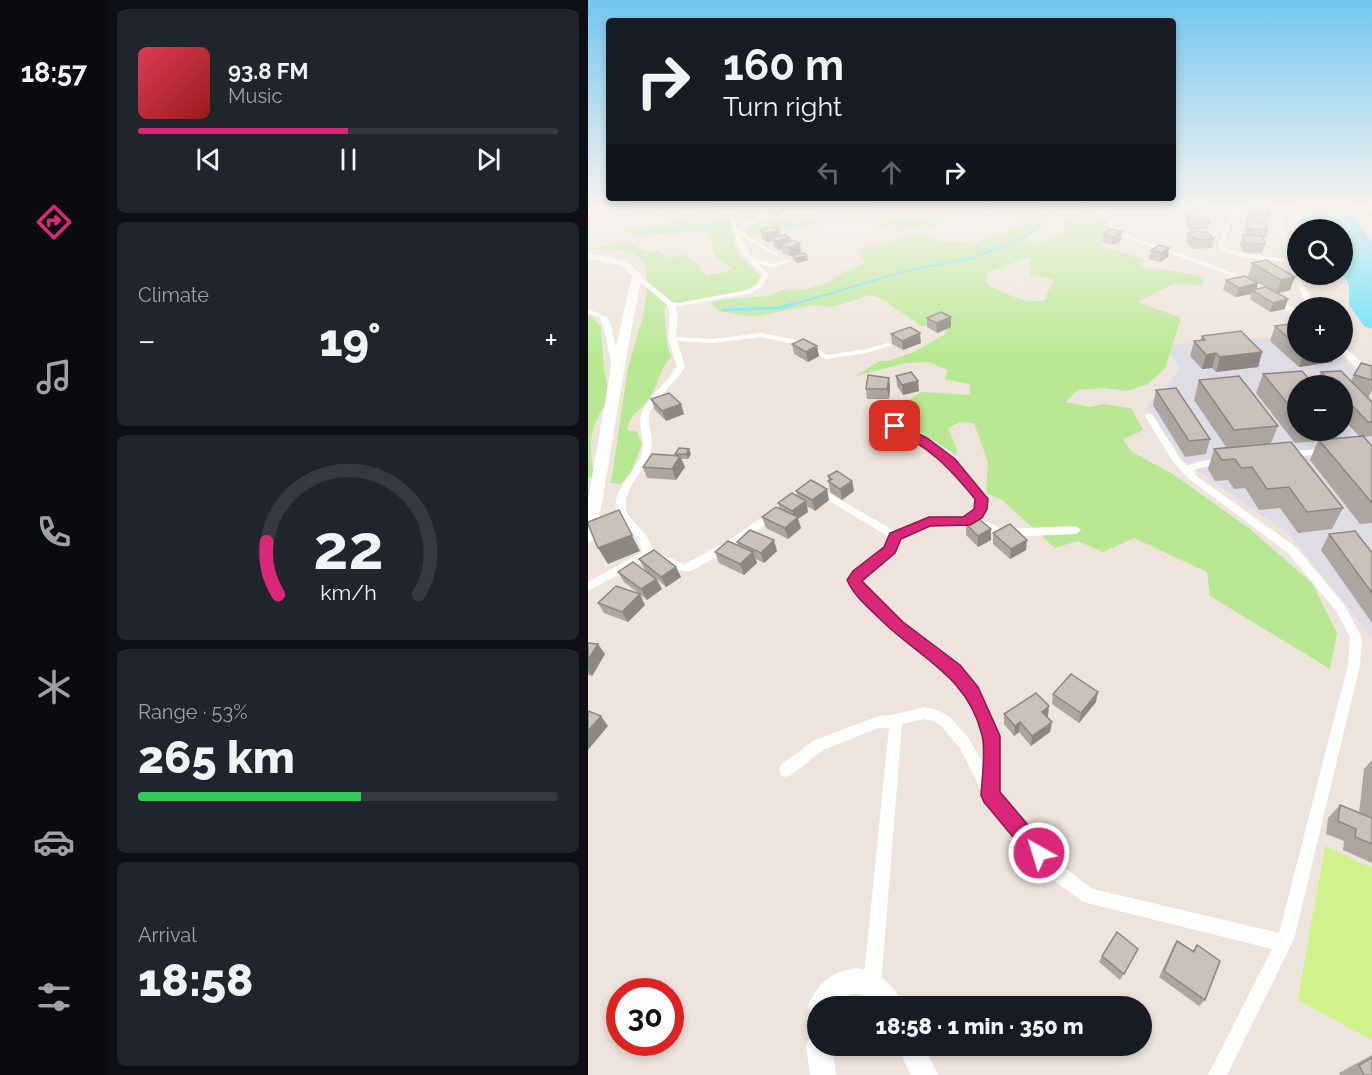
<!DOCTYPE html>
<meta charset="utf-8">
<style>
body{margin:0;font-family:Raleway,sans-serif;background:#20242c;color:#f1f3f6;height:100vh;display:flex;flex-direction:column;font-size:22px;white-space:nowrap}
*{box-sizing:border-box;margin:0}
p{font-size:20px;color:#9ea1a6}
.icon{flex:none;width:33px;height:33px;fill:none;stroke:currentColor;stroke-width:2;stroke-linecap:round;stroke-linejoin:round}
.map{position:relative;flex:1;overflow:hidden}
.panel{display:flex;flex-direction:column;gap:9px;padding:9px;background:#0d0f14;width:480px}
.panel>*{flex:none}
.guide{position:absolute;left:18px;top:18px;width:570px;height:183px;border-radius:6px;box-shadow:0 3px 9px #0003;background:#171b24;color:#f1f3f6;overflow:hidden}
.fabs{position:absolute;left:699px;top:219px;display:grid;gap:12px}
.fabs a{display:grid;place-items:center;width:66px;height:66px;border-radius:50%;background:#171b24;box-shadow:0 3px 9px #0003;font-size:30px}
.speed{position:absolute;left:18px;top:978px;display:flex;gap:12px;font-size:30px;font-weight:700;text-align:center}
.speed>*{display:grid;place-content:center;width:78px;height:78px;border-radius:50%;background:#171b24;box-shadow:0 3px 9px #0003;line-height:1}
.speed .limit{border:9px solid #d22;background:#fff;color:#111}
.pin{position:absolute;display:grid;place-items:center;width:51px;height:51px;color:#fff;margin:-26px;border-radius:12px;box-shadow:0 3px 9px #0006}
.me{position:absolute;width:66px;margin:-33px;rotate:321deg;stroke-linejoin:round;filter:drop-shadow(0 0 4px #0008)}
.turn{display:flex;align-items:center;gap:21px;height:126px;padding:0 18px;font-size:27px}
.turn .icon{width:78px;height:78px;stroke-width:2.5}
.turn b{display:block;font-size:42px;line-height:51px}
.lanes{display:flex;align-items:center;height:57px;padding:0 18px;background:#0003;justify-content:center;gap:30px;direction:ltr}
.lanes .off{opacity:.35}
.big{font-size:45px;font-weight:800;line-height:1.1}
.panel .card{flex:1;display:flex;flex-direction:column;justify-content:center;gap:9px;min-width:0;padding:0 21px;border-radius:9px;background:#20242c}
.panel .dial{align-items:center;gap:0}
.dial svg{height:156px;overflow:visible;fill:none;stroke:#363941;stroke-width:7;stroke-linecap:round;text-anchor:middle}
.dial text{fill:#f1f3f6;stroke:none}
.song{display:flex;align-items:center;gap:18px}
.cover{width:72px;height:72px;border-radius:9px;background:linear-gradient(135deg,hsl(350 70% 55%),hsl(0 70% 35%))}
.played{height:6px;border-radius:3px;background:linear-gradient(90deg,#db2777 50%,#363941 50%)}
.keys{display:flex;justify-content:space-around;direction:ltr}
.heat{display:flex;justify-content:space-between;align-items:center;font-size:33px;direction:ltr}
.charge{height:9px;border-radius:4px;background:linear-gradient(90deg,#34c759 53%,#363941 0)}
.trip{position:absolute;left:219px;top:996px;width:345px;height:60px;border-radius:30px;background:#171b24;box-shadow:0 3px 9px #0003;font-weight:800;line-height:60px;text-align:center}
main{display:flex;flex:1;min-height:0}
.tab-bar{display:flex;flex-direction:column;width:108px;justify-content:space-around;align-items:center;background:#090b0e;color:#9ea1a6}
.tab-bar .icon{width:42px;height:42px}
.tab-bar .on{color:#db2777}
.tab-bar b{font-size:27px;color:#f1f3f6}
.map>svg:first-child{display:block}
</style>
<main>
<nav class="tab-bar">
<b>18:57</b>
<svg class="icon on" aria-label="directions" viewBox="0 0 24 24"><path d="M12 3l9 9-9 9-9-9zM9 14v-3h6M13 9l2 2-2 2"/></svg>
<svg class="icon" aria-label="music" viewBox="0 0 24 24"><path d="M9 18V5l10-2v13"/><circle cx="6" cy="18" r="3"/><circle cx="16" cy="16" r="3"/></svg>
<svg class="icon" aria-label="phone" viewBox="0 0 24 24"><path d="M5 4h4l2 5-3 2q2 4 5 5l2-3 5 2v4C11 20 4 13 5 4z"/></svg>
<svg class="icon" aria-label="climate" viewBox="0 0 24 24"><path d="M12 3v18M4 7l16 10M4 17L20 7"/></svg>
<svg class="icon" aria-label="car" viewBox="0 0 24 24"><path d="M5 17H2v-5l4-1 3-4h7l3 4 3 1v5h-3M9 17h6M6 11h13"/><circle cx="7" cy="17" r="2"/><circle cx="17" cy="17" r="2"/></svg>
<svg class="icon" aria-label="filters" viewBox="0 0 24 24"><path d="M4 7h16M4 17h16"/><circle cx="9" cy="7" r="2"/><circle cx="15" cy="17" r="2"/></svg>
</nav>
<section class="panel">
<div class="card">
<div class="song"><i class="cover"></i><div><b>93.8 FM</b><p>Music</p></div></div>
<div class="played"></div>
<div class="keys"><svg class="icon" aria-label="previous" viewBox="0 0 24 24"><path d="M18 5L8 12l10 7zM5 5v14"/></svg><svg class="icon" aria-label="pause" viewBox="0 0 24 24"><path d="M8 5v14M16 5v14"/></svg><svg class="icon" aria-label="next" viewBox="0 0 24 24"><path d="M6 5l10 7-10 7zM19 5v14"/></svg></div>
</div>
<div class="card"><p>Climate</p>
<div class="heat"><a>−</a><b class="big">19°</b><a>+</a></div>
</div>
<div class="card dial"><svg viewBox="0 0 100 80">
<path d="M14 69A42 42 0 1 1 86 69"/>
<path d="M14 69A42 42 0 0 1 8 42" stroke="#db2777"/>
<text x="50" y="56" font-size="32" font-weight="700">22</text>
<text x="50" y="72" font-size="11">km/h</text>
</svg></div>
<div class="card"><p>Range · 53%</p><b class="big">265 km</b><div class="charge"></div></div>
<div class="card"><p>Arrival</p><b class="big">18:58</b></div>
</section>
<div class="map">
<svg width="784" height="1075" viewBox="0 0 784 1075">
<rect width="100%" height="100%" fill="#eee4db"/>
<path fill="#dedce5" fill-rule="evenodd" d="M709,336l1,16 39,1 35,33v252l-82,-103 -106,-74 -38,-54 34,-37 -14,-25zM710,386h44v44h-44z"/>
<g fill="#b8e992" fill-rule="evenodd">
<path d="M28,205c20,0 137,-1 145,8l-1,7 50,-5 41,-1 27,-9h163l-4,6 25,4 -13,4 -2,7 -15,3 -7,13 14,1 27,-9 -5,-12 18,-7v-8c17,-7 25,19 40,28l-19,10 45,15 -5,8 30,2 33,7v8l-30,-1 -35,18 43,16 -16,50 -17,16 -21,7 -23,-3 -26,2 -13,12 25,5 13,-3 28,4 12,22 -20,10 9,12 41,22 77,55 62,54 25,50 -7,36 -120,-73 -3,-24 -73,-34 -31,14 -25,-11 -23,7 -53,-48 -16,-7 2,-31 -14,-39 -14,-1 -12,6 9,21 -1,6 -58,-37 -7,-8 3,-5 15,-5 12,-8 49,3v-11l-25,-5 3,-9 -20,-8 -22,1 -51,13 25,-15h8l26,-9 30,-17 4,-8 -27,-1 -40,-28 -11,-3 -37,12 -20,-2 -59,12 -36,-6 -7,-8 9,-3 47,-4 15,-6h22l26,-8 12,-9 24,-10 -10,-13 63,-17 27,9 32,1 9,-6 36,-9 4,-5 -11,-3 1,-9 -35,-2 -18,2 -36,18 -21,-1 -6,4 -51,-12 -96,16 -11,-1 -10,5 6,15 21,21 -3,8 -12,6 -81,17 3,38 4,12c-12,12 -13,29 -22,42 -11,15 -17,11 -22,31l10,2 5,12 -12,31 -10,9 -9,-1 17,-115 15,-51 4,-26 -1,-27c-18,-19 -30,-14 -55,-15l35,-8 20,10h13l10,7 14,-4 9,5 15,17 24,-6 1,-3c-15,-6 -23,-16 -21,-33l-4,-2 -72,4 -9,-5 79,-19 -34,6zM442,257v18l25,5 -9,14 1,5c-17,8 -47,-7 -62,-17l3,-10z"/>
<path d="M0,316h3l10,10 3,45 6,26c-22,33 -21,42 -16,80l-6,1z"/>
</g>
<polygon fill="#d0f28c" points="737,846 784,868 784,1040 710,1000"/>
<polygon fill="#64e0f9" points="712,205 759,205 784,243 784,329 776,326 761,305 761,285 755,274 754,230 713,229"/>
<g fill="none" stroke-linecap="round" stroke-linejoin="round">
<g stroke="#64e0f9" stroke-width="2">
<polyline points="54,234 135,223 184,228 255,219 328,224 370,210 412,205"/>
<polyline points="203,305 318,271 384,258 424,243 451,228 444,218 448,205"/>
</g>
<polyline stroke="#64e0f9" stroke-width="3" points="136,310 190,308 209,303"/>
<g fill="#fff" fill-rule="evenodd">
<path d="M122,205h7l17,8 3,14 28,-15 -16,-4v-2l19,4 1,-5h6l-3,8 -28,17 5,7 28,16v2h-4l-28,-16 -7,-7 14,26 21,6 14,-5 3,2 -17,7 -16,-5 12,12 -8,12 -9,6 -77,14 3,7 -2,23 37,2 48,-6 42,8 24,14 39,-6 22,-6 4,2 -25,8 -41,6 -28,-14 -37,-8 -48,6 -36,-2 8,25c-9,17 -25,27 -34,44 -7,13 4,26 0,40 -4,21 -28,36 -25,59 2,13 23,21 27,42l32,13 41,-22 44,-30 4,-1 5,3 -45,34 -44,23h-8l-33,-13 -61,33v-9l54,-30c-3,-21 -23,-25 -26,-43 -3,-20 18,-36 25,-54 6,-15 -6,-30 2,-45 8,-17 25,-27 34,-44l-9,-27 2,-25 -3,-9 -33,-29 5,-1 33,27 6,1 70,-13 9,-5 6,-10c-20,-18 -29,-33 -34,-60z"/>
<polygon points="504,205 509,205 524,219 528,229 557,242 618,262 649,275 644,276 538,238 524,231 519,221"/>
<polygon points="644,205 650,205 635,246 649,252 698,259 692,233 689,208 684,205 694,206 697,233 710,274 728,308 721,308 709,284 699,262 648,256 630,248"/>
<polygon points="0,309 19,317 24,328 32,368 31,370 25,370 24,368 16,328 12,318 0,313"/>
<path d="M287,408c8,4 16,10 24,15 36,21 62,41 87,76 -6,36 -29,23 -55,26 -9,0 -23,7 -30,12 -5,5 -8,14 -13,19 -9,9 -20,15 -28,25l2,5 39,38 57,42 19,22 21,48v57l59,69 36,27 186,44 69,-268 2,-28 -14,-26 -48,-58 -100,-75 -14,-15 -29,-47 1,-2h6l28,45 7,7 10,-4 25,-5 3,1 2,2 -2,2 -31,8 1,5 101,72 48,58 16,29 2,3 -2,28 -66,274 -67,136h-19l64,-126 -189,-47 -38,-28 -59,-74 -26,-52 -19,-22 -8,-5 -9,-2 -22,5 -21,261 -3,6 -6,3 -6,-3 -3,-6 26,-257h-10l-56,22 -32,25 -5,2 -5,-2 -2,-5 2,-5 32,-24 66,-25 13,-1 32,-8 16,4 11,7 18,21 15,26v-29l-17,-41 -17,-21 -57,-44 -42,-42 -3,-8c11,-17 33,-23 41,-43l-76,-46 2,-2h6l74,42 30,-13h38l9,-4 4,-15 -26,-30 -14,-15 -17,-12 -47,-29 -1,-2z"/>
<polygon points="739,448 742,449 744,451 742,453 698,458 693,455 698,452"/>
<polygon points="393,519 414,529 488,526 493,530 488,534 413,537 389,526 388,523"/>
</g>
<g fill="#fff" fill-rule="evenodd">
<polygon points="684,295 710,311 710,318 681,300 680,298"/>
<polygon points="754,345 784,371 784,380 780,379 753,352"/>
</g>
<g fill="#fff" fill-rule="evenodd">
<path d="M0,253l39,8 15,15c-18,87 -31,175 -46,262l-8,5v-43l23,-132 21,-92 -11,-11 -33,-6z"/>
<path d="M268,968c22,4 39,16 47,38h-27c-13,-16 -28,-17 -41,0h-17v11l-6,-2 -4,-9c9,-22 24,-35 48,-38z"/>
<polygon points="230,1033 230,1046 244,1046 248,1075 222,1075 218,1046 222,1037"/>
<polygon points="309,1046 336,1046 350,1075 323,1075"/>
</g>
<polygon fill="#fea952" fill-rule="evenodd" points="774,205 782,205 784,219 781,218"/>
</g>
<g fill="#ada6a0">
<polygon points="599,205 622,205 621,211 604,212"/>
<polygon points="659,205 684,205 682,212 680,212 681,215 679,223 678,223 680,230 678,238 674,238 677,244 674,253 655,252 652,244 655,235 658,236 657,230 659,221 660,222 658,215 660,210 659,210"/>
<polygon points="195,209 196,213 189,217 181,216 180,212"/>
<polygon points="599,214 622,221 620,229 603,230 597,223"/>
<polygon points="524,229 533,241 524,245 514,242 515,234"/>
<polygon points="172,230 192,236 202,241 213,252 206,255 220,260 209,263 205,260 204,256 203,256 195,254 194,249 190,250 186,246 184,241 179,242 174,239"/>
<polygon points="600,233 626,239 624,248 605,249 598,241"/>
<polygon points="571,245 580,257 572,262 561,259 563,250"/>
<polygon points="664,263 707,277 702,290 689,293 697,309 682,312 662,299 663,294 648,297 635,290 638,280 669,289 677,287 660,276"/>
<polygon points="363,317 363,327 349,333 339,327 339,318"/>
<polygon points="710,323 710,352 748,352 744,362 711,367 682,341 687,326"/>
<polygon points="303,334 333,343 315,350 304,344"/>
<polygon points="614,336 674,352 670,367 628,372 624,368 614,369 602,356 606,341 612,340"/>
<polygon points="204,344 229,346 231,356 220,362 206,354"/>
<polygon points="784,366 784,390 780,398 784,402 784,436 776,437 784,446 784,523 772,524 722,460 730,441 707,443 668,393 675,374 710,386 710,430 752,430 749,438 771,436 757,421 754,426 754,386 728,386 733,372 763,381 766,375"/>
<polygon points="308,376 331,391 315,395 309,386"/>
<polygon points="301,378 302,388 301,399 279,399 278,389"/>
<polygon points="611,380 690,426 683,443 755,508 744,529 710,533 692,508 671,510 657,488 646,489 640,480 627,481 620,469 626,449 638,447 606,400"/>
<polygon points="568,390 622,439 618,454 597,457 565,405"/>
<polygon points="63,399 96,414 78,421 67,410"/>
<polygon points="87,454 103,454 100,459 93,459 97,467 88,480 59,478 55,467 88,456"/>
<polygon points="240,476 264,481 266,491 254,500 242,492"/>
<polygon points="208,491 241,500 227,511 219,506 220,512 210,519 213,528 200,539 178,528 174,517 192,508 190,503 210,496"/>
<polygon points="378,524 403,529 403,540 390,547 378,535"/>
<polygon points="405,533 438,550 422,559 405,544"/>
<polygon points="741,534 784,553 784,623 733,550"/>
<polygon points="149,542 189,551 176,563 168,559 169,563 156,575 131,563 127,552 150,545"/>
<polygon points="51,559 88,567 93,577 78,587 69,579 74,589 59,600 36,582 30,572 57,570"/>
<polygon points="10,603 57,605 40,622 16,613"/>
<polygon points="0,643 17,654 4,676 0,675"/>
<polygon points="465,694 508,702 491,723 464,704"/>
<polygon points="416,714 460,716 459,717 462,732 443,746 431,732 426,736 416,724"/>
<polygon points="784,760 784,863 755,850 756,841 738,834 740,818 752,805 771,813 776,769"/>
<polygon points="589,941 604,951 609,945 617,1000 611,1006 571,977 585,947"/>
<polygon points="550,949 532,980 511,962 514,956"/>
<polygon points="784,1055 784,1075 752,1075 751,1073"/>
</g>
<g fill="#8d8782">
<polygon points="195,209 196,213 189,217 188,213"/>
<polygon points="191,230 193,238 184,238 184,241 179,242 177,234"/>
<polygon points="534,232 533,241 524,245 525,237"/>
<polygon points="202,238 203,247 212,243 213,252 203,256 201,248 193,245 194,249 190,250 188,241"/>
<polygon points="581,248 580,257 572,262 573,253"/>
<polygon points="219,256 220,260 209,263 208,258"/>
<polygon points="707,277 702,290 688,294 693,280"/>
<polygon points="670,283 668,292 664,290 663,294 648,297 651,288"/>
<polygon points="700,299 697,309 682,312 685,303"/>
<polygon points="363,317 363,327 349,333 348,323"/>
<polygon points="332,333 333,343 315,350 314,341"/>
<polygon points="229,346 231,356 220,362 218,352"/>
<polygon points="674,352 670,367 628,372 632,357"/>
<polygon points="716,352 748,352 744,362 711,367"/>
<polygon points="628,353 624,368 614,369 618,355"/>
<polygon points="301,378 302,388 301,399 299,389"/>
<polygon points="330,381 331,391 315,395 314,385"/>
<polygon points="93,404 96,414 78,421 74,411"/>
<polygon points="101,449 103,454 100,459 98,454"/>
<polygon points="92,456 97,467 88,480 84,469"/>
<polygon points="264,481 266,491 254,500 252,489"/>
<polygon points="239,489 241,500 227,511 224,500"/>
<polygon points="218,501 220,512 210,519 213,528 200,539 197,528 207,520 204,511"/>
<polygon points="31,510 52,551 20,564 10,548"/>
<polygon points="403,529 403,540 390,547 390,536"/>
<polygon points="186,540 189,551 176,563 173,553"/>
<polygon points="439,540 438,550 422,559 423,549"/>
<polygon points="165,552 169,563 156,575 152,564"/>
<polygon points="88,567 93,577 78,587 73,577"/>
<polygon points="68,579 74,589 59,600 53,589"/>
<polygon points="52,594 57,605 40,622 34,612"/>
<polygon points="10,644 17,654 4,676 0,670 0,660"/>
<polygon points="510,692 508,702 491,723 493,713"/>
<polygon points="461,706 460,716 452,721 454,712"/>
<polygon points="13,716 20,726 0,750 0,731"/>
<polygon points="432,722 431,732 426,736 427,726"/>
<polygon points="464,722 462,732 443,746 444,736"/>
</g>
<g fill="#c9c1ba" stroke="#8d8782" stroke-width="1.5">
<polygon points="660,207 678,208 681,215 663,214"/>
<polygon points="187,208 195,209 188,213 180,212"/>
<polygon points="599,214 616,214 622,221 605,221"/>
<polygon points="659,221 677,222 680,230 661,229"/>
<polygon points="186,227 191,230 177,234 172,230"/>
<polygon points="524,229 534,232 525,237 515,234"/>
<polygon points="609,231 619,232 626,239 607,240 600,233"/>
<polygon points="197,235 202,238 188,241 184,238"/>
<polygon points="655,235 674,236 677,244 657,243"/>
<polygon points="204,240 212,243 201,248 193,245"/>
<polygon points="571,245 581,248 573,253 563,250"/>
<polygon points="216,253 219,256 208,258 204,255"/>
<polygon points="678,260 707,277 693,280 664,263"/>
<polygon points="657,276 670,283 651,288 638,280"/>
<polygon points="678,287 700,299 685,303 664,290"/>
<polygon points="353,312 363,317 348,323 339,318"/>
<polygon points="710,323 710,346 687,326"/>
<polygon points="322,327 332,333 314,341 303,334"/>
<polygon points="653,331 674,352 632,357 628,353 618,355 606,341 617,340 614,336"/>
<polygon points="215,339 229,346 218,352 204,344"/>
<polygon points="773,363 784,366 784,380 766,375"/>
<polygon points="714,371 727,386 710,386 710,416 675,374"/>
<polygon points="753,371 784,402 784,422 780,422 754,395 754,386 746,386 733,372"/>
<polygon points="323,372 330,381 314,385 308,376"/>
<polygon points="280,375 301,378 299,389 278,389"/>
<polygon points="651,376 690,426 646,430 611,380"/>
<polygon points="588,388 622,439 601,441 568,390"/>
<polygon points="81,393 93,404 74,411 63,399"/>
<polygon points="775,436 784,446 784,503 731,440"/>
<polygon points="703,442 755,508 719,512 701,487 679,489 664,467 653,468 647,459 634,460 626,449"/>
<polygon points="91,448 101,449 98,454 87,454"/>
<polygon points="64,454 92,456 84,469 55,467"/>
<polygon points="249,471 264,481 252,489 240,481 244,479 240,476"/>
<polygon points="223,480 239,489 224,500 208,491"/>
<polygon points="204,493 218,501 204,511 190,503"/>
<polygon points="188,507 210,517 197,528 174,517"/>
<polygon points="31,510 44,535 10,548 0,524 0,522"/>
<polygon points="390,518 403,529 390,536 378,524"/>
<polygon points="422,524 439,540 423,549 405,533"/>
<polygon points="162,530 186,540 173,553 149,542"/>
<polygon points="767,531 784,553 784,593 741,534"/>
<polygon points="140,541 165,552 152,564 127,552"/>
<polygon points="66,550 88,567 73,577 51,559"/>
<polygon points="45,562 68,579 53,589 30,572"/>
<polygon points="28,586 52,594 34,612 10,603"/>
<polygon points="0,643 10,644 0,660"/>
<polygon points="483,674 510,692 493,713 465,694"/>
<polygon points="448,693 461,706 454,712 464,722 444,736 432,722 427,726 416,714"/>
<polygon points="0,711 13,716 0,731"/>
<polygon points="752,805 784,818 784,844 767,837 768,829 750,821"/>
<polygon points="529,932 550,949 536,974 514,956"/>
<polygon points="589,941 606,952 609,945 632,961 617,1000 576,971"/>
<polygon points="784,1058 784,1075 776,1075 771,1065"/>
</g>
<linearGradient id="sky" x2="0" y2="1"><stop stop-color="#73c6ef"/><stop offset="0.58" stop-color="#f7f3ef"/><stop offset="1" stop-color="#f7f3ef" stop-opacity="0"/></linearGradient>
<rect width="784" height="356" fill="url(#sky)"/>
<path fill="#db2777" stroke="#8e194d" stroke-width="1.5" d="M307,422l32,16 28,21 33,40 -1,10 -5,9 -12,7 -40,1 -29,13 -6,14 -33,28 41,41 57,43 18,22 22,49v56l46,54 3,7 -3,7 -7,3 -7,-3 -48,-58 -3,-7c1,-17 5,-44 1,-60 -15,-60 -63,-77 -102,-116 -12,-12 -26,-23 -33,-39l6,-9 31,-24 6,-14 39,-16h34l11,-8 1,-10c-28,-34 -45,-51 -84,-71v-5z"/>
</svg>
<div class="fabs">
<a><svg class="icon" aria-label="search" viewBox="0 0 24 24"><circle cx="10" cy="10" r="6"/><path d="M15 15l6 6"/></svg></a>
<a>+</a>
<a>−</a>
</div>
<div class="speed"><div class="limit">30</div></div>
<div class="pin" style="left:307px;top:426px;background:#d93025"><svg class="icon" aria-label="arrive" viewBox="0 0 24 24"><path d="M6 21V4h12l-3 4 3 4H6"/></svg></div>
<svg class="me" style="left:451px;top:853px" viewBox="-20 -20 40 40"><circle r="17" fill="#db2777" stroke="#fff" stroke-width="3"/><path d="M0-11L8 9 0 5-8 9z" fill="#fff"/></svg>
<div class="trip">18:58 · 1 min · 350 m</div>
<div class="guide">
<div class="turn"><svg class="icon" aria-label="right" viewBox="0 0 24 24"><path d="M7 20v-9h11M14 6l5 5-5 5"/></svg><div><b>160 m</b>Turn right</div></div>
<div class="lanes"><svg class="icon off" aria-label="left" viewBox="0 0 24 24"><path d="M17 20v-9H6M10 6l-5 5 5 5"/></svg><svg class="icon off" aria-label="ahead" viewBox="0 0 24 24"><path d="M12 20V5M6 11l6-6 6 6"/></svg><svg class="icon" aria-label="right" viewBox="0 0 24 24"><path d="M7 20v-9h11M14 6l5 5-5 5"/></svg></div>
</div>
</div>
</main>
